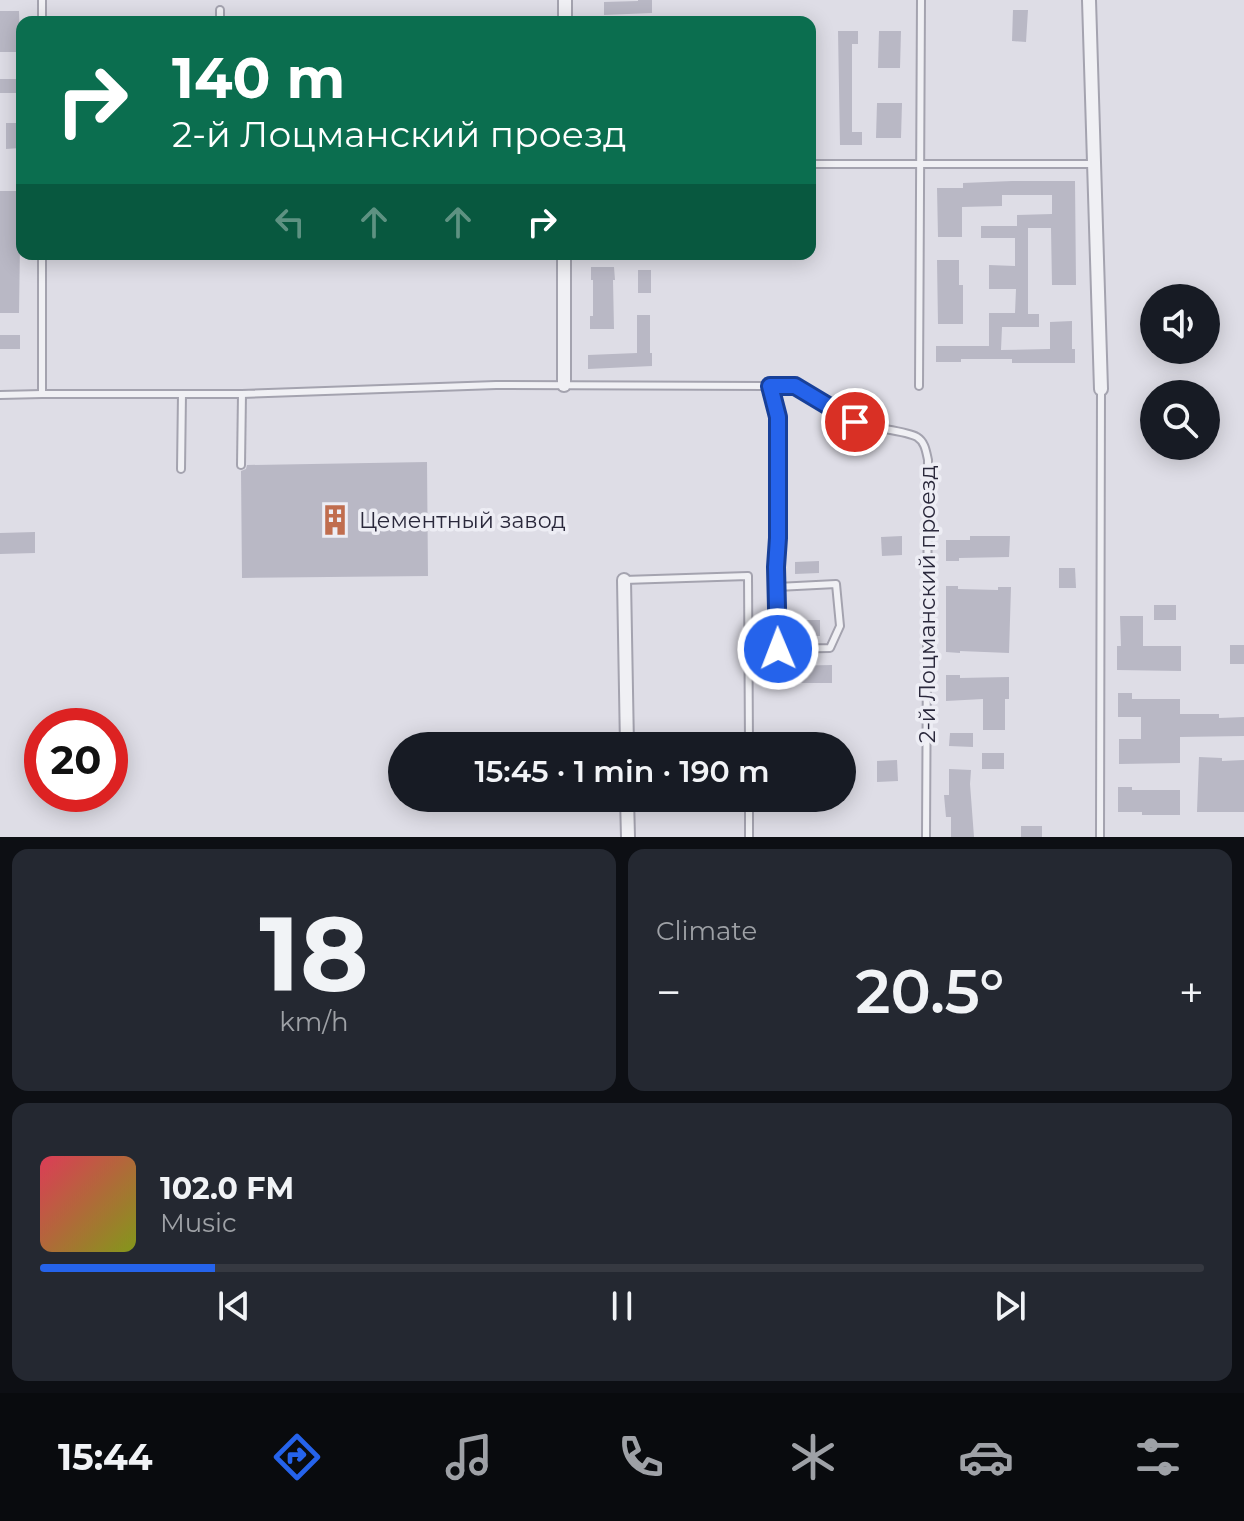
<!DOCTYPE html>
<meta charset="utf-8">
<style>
body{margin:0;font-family:Montserrat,sans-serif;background:#242831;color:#f1f3f6;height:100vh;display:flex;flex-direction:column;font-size:30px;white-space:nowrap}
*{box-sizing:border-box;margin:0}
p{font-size:26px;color:#9ea1a6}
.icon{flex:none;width:44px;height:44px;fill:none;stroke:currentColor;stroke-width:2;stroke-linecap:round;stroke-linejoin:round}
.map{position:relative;height:837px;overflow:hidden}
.details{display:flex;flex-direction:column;gap:12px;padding:12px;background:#0d0f14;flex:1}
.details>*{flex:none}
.banner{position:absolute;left:16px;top:16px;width:800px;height:244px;border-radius:16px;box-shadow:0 4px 20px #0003;background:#0b6e4f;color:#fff;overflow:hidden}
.fabs{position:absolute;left:1140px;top:284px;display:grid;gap:16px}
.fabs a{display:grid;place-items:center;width:80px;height:80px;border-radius:50%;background:#171b24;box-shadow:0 4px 20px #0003;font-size:40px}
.speed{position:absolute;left:24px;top:708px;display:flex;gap:16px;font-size:40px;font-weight:700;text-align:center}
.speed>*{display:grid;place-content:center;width:104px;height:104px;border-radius:50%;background:#171b24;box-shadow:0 4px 20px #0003;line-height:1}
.speed .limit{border:12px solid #d22;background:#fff;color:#111}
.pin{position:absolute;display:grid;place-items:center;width:68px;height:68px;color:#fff;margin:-34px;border:4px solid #fff;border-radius:50%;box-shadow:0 2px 8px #0007}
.me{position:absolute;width:88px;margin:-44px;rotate:359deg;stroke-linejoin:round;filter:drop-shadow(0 0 6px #0008)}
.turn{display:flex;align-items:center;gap:28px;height:168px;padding:0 24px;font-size:36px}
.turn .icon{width:104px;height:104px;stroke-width:2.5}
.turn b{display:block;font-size:56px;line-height:68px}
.lanes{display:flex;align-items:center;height:76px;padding:0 24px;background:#0003;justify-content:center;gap:40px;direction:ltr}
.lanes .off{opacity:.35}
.big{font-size:60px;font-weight:600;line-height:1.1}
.details .card{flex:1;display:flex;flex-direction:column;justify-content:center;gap:12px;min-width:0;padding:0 28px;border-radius:16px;background:#242831}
.details .dial{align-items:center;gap:0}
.dial b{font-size:104px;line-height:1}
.song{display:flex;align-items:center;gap:24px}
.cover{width:96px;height:96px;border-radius:12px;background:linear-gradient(135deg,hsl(350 70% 55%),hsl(70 70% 35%))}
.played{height:8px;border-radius:4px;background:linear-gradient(90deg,#2563eb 15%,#363941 15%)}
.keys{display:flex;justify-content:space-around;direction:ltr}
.heat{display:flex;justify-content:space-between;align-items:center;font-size:44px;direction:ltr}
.details .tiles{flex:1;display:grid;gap:12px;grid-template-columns:1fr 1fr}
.card:last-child{grid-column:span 2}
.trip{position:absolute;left:388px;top:732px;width:468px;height:80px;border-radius:40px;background:#171b24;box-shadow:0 4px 20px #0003;font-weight:600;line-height:80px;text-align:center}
.tabs{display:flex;height:128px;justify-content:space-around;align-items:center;background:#090b0e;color:#9ea1a6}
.tabs .icon{width:56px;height:56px}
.tabs .active{color:#2563eb}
.tabs b{font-size:36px;color:#f1f3f6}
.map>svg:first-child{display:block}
</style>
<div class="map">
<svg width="1244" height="837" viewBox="0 0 1244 837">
<rect width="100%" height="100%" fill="#dedde6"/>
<g fill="#b9b8c5">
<polygon points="638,0 652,0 652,13 604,15 604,2 638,1"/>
<polygon points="1013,10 1028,10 1026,42 1012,41"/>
<polygon points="0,11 19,11 20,52 0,52"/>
<polygon points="838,31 858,31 858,44 852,44 852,132 862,132 862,145 840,145"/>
<polygon points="879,31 901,31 900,68 878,68"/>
<rect x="0" y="79" width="19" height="14"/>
<polygon points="877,103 902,103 901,138 876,138"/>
<polygon points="6,123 20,123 20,148 6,149"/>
<polygon points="1012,181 1075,181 1076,285 1052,285 1051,228 1028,228 1028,314 1039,314 1039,327 1002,327 1001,350 1050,349 1050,322 1072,321 1072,349 1075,349 1075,363 1012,363 1012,359 961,359 961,362 936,362 936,346 989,346 989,313 1015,313 1016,289 989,289 989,265 1015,266 1015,238 981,238 981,226 1017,226 1017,215 1052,214 1052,195 1002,195 1002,206 962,207 962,237 938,237 937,188 963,188 963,183"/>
<polygon points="0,191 16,191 18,244 20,244 19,313 0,313"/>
<polygon points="937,260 959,260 959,285 963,285 963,324 938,324"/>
<polygon points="591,267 614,267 615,280 613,280 614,329 590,329 590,316 593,316 593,280 591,280"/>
<rect x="638" y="270" width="13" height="23"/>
<polygon points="637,315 650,315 650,353 652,353 652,366 588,369 588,355 637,353"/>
<rect x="0" y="335" width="20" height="14"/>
<polygon points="427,462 428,576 242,578 241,471 246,469 247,465"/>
<polygon points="35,532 35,553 0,554 0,533"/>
<polygon points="902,536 902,555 882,556 881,537"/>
<polygon points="970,536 1010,536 1009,557 959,558 959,561 946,561 946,540 970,540"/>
<polygon points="819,561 819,573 795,574 795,562"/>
<polygon points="1059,568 1075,568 1076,588 1059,588"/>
<polygon points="946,586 958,586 958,589 998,590 998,587 1011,587 1009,653 960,651 960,653 946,652"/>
<rect x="1154" y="605" width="22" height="15"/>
<polygon points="1120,616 1143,616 1143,646 1181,646 1181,671 1117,670 1117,646 1121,646"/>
<rect x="785" y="620" width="35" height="16"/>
<rect x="1230" y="645" width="14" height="19"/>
<polygon points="832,665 832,683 783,683 783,666"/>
<polygon points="946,675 960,675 960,678 1009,677 1009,699 1005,699 1005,730 983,730 983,699 946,701"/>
<polygon points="1118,693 1132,693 1132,699 1180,699 1180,714 1219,714 1219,718 1244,717 1244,736 1180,737 1180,763 1119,764 1119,739 1141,739 1141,717 1118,717"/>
<polygon points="950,733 973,733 973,747 949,746"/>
<rect x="982" y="753" width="22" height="16"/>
<polygon points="1199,757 1222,758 1222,761 1244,760 1244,812 1197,812"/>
<polygon points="897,760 898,781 877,782 877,761"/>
<polygon points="949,769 971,770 970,784 974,837 951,837 951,817 946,817 944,795 949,795"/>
<polygon points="1118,787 1132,787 1132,790 1180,790 1180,815 1142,815 1142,812 1118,812"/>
<rect x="1021" y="826" width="21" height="11"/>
</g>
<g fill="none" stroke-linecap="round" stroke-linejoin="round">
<defs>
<g id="lane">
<polyline points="42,0 42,22"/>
<polyline points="220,22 220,10"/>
<polyline points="810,164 1094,164"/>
<polyline points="42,254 42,394"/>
<polyline points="770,386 778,417 776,567 778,649 830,648 840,626 836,584 777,587"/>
<polyline points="919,386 921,0"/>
<path d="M0,395l42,-1h200l254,-9 274,1 17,-1 10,2 58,35c17,7 50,8 62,15 8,5 9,14 11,23l-2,377"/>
<polyline points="241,465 242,394"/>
<polyline points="181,469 182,394"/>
<polyline points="624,580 748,576 749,746"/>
<polyline points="749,798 749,837"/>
<polyline points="1100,837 1101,389"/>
</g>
<g id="street">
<polyline points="1089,0 1101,389"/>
<polyline points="565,22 565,0"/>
<polyline points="564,385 564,254"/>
<polyline points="624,580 627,746"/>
<polyline points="627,798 628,837"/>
</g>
</defs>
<use href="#lane" stroke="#a4a3af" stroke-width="10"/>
<use href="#street" stroke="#a4a3af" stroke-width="16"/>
<use href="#lane" stroke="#f0f0f4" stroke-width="6"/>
<use href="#street" stroke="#f0f0f4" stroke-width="12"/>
</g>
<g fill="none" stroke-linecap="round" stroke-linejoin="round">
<defs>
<polyline id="route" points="778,649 776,567 778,538 778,417 770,386 795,386 855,422"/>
</defs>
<use href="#route" stroke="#184099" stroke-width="20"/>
<use href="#route" stroke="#2563eb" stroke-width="14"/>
</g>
<defs>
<symbol id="building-bare" viewBox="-9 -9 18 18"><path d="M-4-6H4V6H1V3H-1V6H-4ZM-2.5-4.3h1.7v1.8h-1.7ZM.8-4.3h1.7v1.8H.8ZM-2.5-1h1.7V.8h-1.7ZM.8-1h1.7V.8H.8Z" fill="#c06d4e" stroke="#ededf4" stroke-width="2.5" paint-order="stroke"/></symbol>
</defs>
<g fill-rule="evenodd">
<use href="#building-bare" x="313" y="498" width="44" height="44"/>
</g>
<g text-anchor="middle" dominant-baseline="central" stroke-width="7" stroke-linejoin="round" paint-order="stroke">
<g font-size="22" fill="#2a283b" stroke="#ededf4" text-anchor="start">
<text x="359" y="520">Цементный завод</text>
</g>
<g font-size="22" fill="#2a283b" stroke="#ededf4">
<text transform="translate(927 604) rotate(-90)">2-й Лоцманский проезд</text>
</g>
</g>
</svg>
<div class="fabs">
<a><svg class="icon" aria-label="sound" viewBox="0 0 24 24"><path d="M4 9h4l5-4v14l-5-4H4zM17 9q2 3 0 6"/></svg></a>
<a><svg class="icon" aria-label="search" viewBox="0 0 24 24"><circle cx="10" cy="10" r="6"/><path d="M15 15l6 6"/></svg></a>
</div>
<div class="speed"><div class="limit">20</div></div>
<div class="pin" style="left:855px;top:422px;background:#d93025"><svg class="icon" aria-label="arrive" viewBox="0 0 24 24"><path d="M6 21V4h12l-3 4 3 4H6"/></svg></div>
<svg class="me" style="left:778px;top:649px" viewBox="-20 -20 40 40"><circle r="17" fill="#2563eb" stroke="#fff" stroke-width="3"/><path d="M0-11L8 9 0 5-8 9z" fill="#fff"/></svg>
<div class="trip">15:45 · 1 min · 190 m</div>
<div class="banner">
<div class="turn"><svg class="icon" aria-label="right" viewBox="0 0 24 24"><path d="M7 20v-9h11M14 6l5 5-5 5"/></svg><div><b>140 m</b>2-й Лоцманский проезд</div></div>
<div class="lanes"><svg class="icon off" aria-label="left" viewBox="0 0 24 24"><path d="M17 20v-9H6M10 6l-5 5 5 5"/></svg><svg class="icon off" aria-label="ahead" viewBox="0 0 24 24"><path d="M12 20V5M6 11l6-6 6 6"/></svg><svg class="icon off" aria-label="ahead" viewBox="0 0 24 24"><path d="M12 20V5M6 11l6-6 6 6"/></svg><svg class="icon" aria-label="right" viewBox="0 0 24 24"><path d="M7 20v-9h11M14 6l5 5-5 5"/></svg></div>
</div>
</div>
<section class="details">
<div class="tiles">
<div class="card dial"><b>18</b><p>km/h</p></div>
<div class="card"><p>Climate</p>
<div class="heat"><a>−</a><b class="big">20.5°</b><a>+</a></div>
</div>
<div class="card">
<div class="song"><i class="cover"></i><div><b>102.0 FM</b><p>Music</p></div></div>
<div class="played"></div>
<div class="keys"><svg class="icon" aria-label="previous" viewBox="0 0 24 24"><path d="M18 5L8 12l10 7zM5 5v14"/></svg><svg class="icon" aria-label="pause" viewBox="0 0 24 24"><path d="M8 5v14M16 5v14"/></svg><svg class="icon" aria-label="next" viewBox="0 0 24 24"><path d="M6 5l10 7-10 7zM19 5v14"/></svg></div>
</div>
</div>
</section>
<nav class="tabs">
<b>15:44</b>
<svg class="icon active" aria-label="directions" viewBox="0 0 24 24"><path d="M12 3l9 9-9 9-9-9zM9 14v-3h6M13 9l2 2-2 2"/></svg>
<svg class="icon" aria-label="music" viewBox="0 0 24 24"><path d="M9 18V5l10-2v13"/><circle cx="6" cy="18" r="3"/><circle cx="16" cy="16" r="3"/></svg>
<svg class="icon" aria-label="phone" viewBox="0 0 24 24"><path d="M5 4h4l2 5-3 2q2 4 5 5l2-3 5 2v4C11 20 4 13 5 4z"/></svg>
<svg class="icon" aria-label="climate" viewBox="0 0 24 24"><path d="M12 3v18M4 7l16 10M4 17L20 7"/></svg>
<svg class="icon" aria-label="car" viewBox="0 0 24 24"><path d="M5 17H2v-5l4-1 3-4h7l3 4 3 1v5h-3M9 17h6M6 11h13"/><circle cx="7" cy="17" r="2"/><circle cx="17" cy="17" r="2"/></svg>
<svg class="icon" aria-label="filters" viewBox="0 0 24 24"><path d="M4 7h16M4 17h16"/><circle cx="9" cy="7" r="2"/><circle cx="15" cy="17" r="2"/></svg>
</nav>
